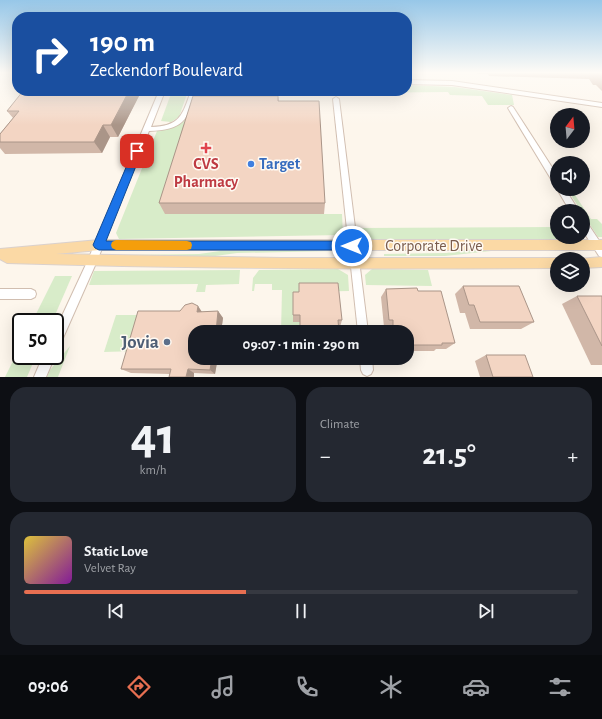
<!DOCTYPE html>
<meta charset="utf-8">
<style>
body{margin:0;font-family:"Alegreya Sans",sans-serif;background:#242831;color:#f1f3f6;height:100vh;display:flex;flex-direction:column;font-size:15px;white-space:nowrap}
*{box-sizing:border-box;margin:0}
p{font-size:13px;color:#9ea1a6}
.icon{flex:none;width:22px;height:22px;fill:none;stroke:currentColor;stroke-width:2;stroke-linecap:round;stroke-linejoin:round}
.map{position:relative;height:377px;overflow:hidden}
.panel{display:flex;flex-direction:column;gap:10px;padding:10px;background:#0d0f14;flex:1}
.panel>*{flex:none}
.banner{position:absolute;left:12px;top:12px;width:400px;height:84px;border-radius:16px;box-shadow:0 4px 16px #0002;background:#1a4fa0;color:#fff;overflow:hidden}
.needle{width:26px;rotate:16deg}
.tools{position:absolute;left:550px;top:108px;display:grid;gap:8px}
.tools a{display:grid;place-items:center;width:40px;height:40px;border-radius:50%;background:#171b24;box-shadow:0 4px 16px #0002;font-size:20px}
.speed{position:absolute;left:12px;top:313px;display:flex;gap:8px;font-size:20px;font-weight:700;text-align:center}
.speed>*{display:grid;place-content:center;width:52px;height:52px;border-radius:50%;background:#171b24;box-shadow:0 4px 16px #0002;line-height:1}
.speed .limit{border:2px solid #111;border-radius:6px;background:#fff;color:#111}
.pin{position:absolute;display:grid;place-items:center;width:34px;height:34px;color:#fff;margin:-17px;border-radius:8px;box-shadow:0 2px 6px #0006}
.me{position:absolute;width:44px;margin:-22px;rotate:270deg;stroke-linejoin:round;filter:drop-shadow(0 0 3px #0008)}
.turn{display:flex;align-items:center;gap:14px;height:84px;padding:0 12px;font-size:18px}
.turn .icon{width:52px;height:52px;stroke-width:2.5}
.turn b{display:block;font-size:28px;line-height:34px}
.big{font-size:30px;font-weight:700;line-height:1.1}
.panel .widget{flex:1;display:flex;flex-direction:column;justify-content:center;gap:6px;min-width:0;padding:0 14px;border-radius:16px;background:#242831}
.panel .dial{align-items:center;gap:0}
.dial b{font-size:52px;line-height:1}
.song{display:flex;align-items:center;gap:12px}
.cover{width:48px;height:48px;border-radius:6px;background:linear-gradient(135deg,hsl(50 70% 55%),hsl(290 70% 35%))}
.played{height:4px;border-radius:2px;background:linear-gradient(90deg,#e76f51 40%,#363941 40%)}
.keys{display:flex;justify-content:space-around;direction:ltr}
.heat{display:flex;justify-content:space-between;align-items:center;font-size:22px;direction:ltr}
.panel .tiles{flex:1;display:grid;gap:10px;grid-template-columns:1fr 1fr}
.widget:last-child{grid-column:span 2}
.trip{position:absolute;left:188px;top:325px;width:226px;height:40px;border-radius:16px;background:#171b24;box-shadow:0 4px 16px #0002;font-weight:700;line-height:40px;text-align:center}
.tab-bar{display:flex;height:64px;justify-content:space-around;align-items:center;background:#090b0e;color:#9ea1a6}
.tab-bar .icon{width:28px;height:28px}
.tab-bar .active{color:#e76f51}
.tab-bar b{font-size:18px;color:#f1f3f6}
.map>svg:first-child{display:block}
</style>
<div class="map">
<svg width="602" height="377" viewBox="0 0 602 377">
<rect width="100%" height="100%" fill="#fdf6ec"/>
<g fill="#d8ecc9">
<polygon points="407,85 455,87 512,95 514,105 488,105 482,96 450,95 448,92 341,93 341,94 321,95 320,91 291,91 285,94 282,91 407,91"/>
<polygon points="172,91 188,91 179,117 171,122 161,121"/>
<path d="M196,97l128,117h18l1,21 -224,4 -3,-6 41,-102c30,-5 27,-10 39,-34z"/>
<polygon points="567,189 571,189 591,219 597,219 602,224 602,237 598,237 583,214 583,211 581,211"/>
<polygon points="557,227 557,237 581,237 582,239 361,240 359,228"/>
<polygon points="577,248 578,250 491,251 445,256 384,256 384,254 446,253 471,250"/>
<polygon points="334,249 335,251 237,253 208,257 120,255 199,254 227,250"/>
<polygon points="338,269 348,275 349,291 299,292 293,322 300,322 300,332 281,332 282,290 272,290 272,284 255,284 254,291 252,291 253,278 259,270"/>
<polygon points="372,269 428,270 432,286 366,285 365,275"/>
<polygon points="240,270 239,284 206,285 205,292 196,292 198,284 89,285 94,271"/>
<polygon points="55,276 72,276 52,322 32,322"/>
<polygon points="116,315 147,315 137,351 104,352"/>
<polygon points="21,345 21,356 36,356 27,377 5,377"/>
<polygon points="70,346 58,377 47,377 50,370"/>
</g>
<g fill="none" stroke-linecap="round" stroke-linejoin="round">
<defs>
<g id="minor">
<polygon points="407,80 452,81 602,103 602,107 452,85 407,84"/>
<path d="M159,91h6l-14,36c29,-1 31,-11 40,-36h6c-10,30 -14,39 -48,40l-52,130 -38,86 -4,1v-17l33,-71z"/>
<polygon points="336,97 339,99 368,332 358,332 333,99"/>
<polygon points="511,106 513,107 557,175 557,185 554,184 508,108"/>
<polygon points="557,189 565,189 579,211 570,211"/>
<polygon points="583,220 586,221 602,245 602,257 599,256 583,231"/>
<polygon points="0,289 31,289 35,291 36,294 35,297 31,299 0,299"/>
<polygon points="43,356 55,356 46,377 34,377"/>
<polygon points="360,358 372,358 373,370 371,374 367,376 363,374 361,370"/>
</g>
<g id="major">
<path d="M99,240h503v10h-503l-43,4 226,4h275l4,1h-4v9c-183,1 -367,1 -550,-5l-7,-4v-10z"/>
<polygon points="602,257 602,267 583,268 583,259 579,259"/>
</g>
</defs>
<use href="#minor" stroke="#d1beb0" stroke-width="2"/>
<use href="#major" stroke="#dad1cd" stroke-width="2"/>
<use href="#minor" fill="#fff" fill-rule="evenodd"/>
<use href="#major" fill="#fbd9a5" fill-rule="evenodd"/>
</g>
<g fill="#d1b7a8">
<polygon points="476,72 602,72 602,91 596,85 593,85 589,79 489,76 488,74 477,74"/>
<polygon points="139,96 118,137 110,137 102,153 5,154 0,148 0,134 13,118 7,111"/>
<polygon points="278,96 279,101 325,203 324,214 165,214 159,203"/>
<polygon points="463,286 534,322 521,329 470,329 465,313 460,313 455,294"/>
<polygon points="386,289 418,291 455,343 446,349 436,349 434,351 407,351 407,332 388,332 388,327 384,327 381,297"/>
<polygon points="293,292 342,320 340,327 339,328 339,332 300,332 300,322 293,322"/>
<polygon points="577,296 602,296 602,365 591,365 562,304"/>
<polygon points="198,306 202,312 218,311 223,318 215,374 194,373 194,377 169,377 170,374 131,373 121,369 180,311"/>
<polygon points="486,355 533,377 480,377 475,361"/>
</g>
<g fill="#aa9588">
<polygon points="129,91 136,91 139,96 118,137 111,125"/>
<polygon points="103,125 110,137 102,153 94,142"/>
<polygon points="198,306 203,314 197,312"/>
<polygon points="218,311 223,318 221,332 216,332"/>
<polygon points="212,358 218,358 215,374 210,370"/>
<polygon points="188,369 194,373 194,377 186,377"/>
</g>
<g fill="#f3d5c3" stroke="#aa9588">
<polygon points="23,91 129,91 111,125 103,125 94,142 0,142 0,134 19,111 7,111"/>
<polygon points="193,96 278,96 278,101 319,101 325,203 159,203"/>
<polygon points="299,283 338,283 342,320 338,320 339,332 300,332 300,315 293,315 293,292 299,292"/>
<polygon points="463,286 519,286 534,322 480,322 474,305 469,305"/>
<polygon points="417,288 418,291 441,291 455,343 442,343 442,345 410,345 409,340 407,341 407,332 393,332 393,320 389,320 386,289"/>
<polygon points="577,296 602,296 602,346"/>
<polygon points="192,303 198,306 197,312 218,311 216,332 195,332 195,358 212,358 210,370 188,369 186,377 169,377 171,369 121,369 138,311 180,311 185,305"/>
<polygon points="486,355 525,355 533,377 493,377"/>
</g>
<linearGradient id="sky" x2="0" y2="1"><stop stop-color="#97c7e8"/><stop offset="0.58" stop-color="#fefbf6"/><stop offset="1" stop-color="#fefbf6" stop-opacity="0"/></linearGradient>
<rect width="602" height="125" fill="url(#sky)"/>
<polygon fill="#1a73e8" stroke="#114b97" points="137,148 142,151 106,241 352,241 356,242 358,246 356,249 352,250 99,250 95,248 93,245 133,151"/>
<polygon fill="#f59e0b" points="116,240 187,241 191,242 192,245 191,249 187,250 116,250 112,248 111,245 112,242"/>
<path fill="#e0444e" stroke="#fffaf3" stroke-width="1.5" d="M204 142h4v4h4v4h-4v4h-4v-4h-4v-4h4z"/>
<circle fill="#3f7fe0" stroke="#fffaf3" stroke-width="1.5" cx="251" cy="164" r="4"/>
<circle fill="#5c6f8a" stroke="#fffaf3" stroke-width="1.5" cx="167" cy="342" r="4"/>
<g text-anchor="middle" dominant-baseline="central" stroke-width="3" stroke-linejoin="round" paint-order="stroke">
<g font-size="16" font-weight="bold" fill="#be3a42" stroke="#fffaf3">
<text x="206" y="164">CVS<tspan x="206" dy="18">Pharmacy</tspan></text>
</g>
<g font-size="16" font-weight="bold" fill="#366cbe" stroke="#fffaf3" text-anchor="start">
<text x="259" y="164">Target</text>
</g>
<g font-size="16" fill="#7a5c4d" stroke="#fffaf3">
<text x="434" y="246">Corporate Drive</text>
</g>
<g font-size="19" font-weight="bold" fill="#4e5e75" stroke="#fffaf3" text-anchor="end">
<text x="159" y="342">Jovia</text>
</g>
</g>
</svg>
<div class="tools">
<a><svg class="needle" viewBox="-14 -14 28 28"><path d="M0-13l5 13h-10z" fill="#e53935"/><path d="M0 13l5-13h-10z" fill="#9ea1a6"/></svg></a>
<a><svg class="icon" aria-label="sound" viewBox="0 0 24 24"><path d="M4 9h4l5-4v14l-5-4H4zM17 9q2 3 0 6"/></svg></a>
<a><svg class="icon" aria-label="search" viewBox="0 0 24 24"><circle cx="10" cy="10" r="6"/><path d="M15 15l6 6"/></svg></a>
<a><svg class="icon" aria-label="layers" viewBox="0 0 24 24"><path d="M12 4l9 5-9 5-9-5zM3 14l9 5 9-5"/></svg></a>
</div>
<div class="speed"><div class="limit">50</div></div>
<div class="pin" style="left:137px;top:151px;background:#d93025"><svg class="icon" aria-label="arrive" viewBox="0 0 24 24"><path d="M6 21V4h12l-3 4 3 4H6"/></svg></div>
<svg class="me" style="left:352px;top:246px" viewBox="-20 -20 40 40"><circle r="17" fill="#1a73e8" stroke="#fff" stroke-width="3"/><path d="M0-11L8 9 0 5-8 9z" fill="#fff"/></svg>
<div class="trip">09:07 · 1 min · 290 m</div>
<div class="banner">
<div class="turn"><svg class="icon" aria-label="right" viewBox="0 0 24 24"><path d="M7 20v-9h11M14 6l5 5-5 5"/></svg><div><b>190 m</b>Zeckendorf Boulevard</div></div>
</div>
</div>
<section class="panel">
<div class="tiles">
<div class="widget dial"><b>41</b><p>km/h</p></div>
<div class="widget"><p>Climate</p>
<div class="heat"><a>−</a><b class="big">21.5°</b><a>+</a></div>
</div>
<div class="widget">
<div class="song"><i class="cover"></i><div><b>Static Love</b><p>Velvet Ray</p></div></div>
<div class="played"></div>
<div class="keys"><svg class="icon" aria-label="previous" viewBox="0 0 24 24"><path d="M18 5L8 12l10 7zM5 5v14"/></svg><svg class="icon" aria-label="pause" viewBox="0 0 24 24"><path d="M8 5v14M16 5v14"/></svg><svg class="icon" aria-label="next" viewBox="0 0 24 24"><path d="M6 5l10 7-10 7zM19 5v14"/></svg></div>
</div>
</div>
</section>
<nav class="tab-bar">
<b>09:06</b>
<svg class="icon active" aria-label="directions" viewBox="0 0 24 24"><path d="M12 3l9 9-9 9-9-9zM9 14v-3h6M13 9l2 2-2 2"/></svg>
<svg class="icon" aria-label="music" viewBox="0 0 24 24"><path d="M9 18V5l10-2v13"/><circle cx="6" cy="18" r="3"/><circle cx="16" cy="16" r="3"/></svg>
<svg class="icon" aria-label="phone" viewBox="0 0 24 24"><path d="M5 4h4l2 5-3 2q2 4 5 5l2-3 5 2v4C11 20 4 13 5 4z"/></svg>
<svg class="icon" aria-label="climate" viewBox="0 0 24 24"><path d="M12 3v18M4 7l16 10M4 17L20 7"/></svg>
<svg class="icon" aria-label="car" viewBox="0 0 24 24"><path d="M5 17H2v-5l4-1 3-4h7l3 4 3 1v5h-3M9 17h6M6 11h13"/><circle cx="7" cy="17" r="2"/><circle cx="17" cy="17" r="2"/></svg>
<svg class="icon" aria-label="filters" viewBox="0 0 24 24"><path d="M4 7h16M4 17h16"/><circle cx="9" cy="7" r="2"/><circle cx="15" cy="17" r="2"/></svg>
</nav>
